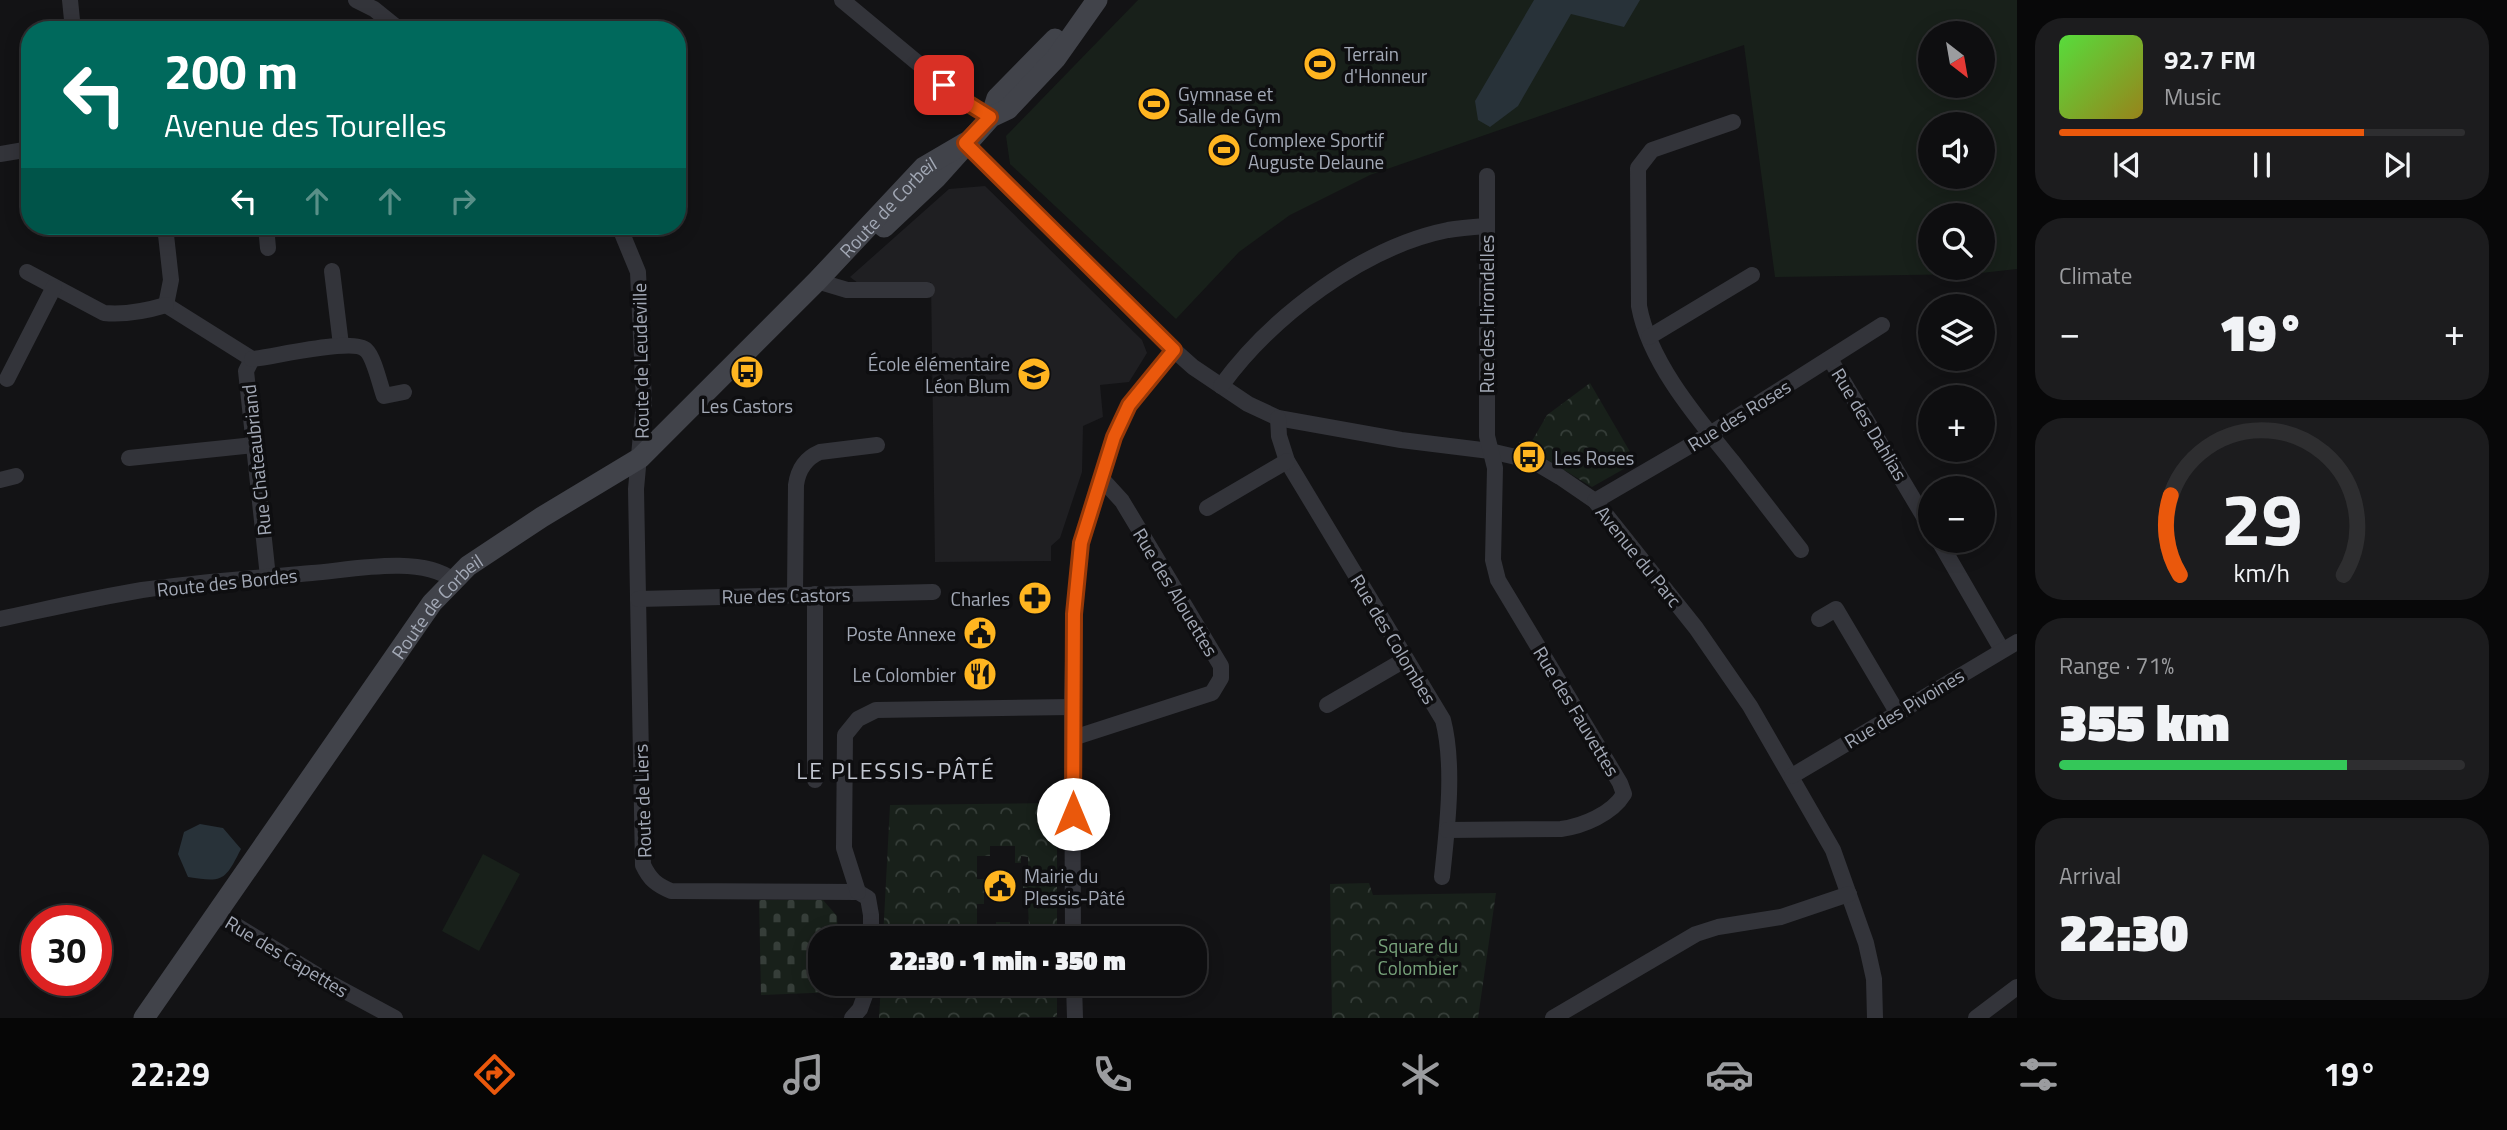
<!DOCTYPE html>
<meta charset="utf-8">
<style>
body{margin:0;font-family:"Titillium Web",sans-serif;background:#1c1c1e;color:#f1f3f6;height:100vh;display:flex;flex-direction:column;font-size:26px;white-space:nowrap}
*{box-sizing:border-box;margin:0}
p{font-size:23px;color:#9b9c9f}
.icon{flex:none;width:38px;height:38px;fill:none;stroke:currentColor;stroke-width:2;stroke-linecap:round;stroke-linejoin:round}
.map{position:relative;flex:1;overflow:hidden}
.details{display:flex;flex-direction:column;gap:18px;padding:18px;background:#080809;width:490px}
.details>*{flex:none}
.guide{position:absolute;left:21px;top:21px;width:665px;height:214px;border-radius:28px;box-shadow:0 4px 18px #0003,0 0 0 2px #2e2e30;background:#00695c;color:#fff;overflow:hidden}
.needle{width:46px;rotate:149deg}
.buttons{position:absolute;left:1918px;top:21px;display:grid;gap:14px}
.buttons a{display:grid;place-items:center;width:77px;height:77px;border-radius:50%;background:#0e0e10;box-shadow:0 4px 18px #0003,0 0 0 2px #2e2e30;font-size:35px}
.speed{position:absolute;left:21px;top:905px;display:flex;gap:14px;font-size:35px;font-weight:700;text-align:center}
.speed>*{display:grid;place-content:center;width:91px;height:91px;border-radius:50%;background:#0e0e10;box-shadow:0 4px 18px #0003,0 0 0 2px #2e2e30;line-height:1}
.speed .limit{border:10px solid #d22;background:#fff;color:#111}
.pin{position:absolute;display:grid;place-items:center;width:60px;height:60px;color:#fff;margin:-30px;border-radius:14px;box-shadow:0 4px 10px #0006}
.me{position:absolute;width:77px;margin:-38px;rotate:0deg;stroke-linejoin:round;filter:drop-shadow(0 0 5px #0008)}
.turn{display:flex;align-items:center;gap:24px;height:147px;padding:0 28px;font-size:32px}
.turn .icon{width:91px;height:91px;stroke-width:2.5}
.turn b{display:block;font-size:49px;line-height:60px}
.lanes{display:flex;align-items:center;height:66px;padding:0 28px;background:#0003;justify-content:center;gap:35px;direction:ltr}
.lanes .off{opacity:.35}
.big{font-size:52px;font-weight:800;line-height:1.1}
.details .widget{flex:1;display:flex;flex-direction:column;justify-content:center;gap:10px;min-width:0;padding:0 24px;border-radius:28px;background:#1c1c1e}
.details .dial{align-items:center;gap:0}
.dial svg{height:182px;overflow:visible;fill:none;stroke:#2e2e30;stroke-width:7;stroke-linecap:round;text-anchor:middle}
.dial text{fill:#f1f3f6;stroke:none}
.song{display:flex;align-items:center;gap:21px}
.cover{width:84px;height:84px;border-radius:10px;background:linear-gradient(135deg,hsl(110 70% 55%),hsl(50 70% 35%))}
.played{height:7px;border-radius:4px;background:linear-gradient(90deg,#ea580c 75%,#2e2e30 75%)}
.keys{display:flex;justify-content:space-around;direction:ltr}
.heat{display:flex;justify-content:space-between;align-items:center;font-size:38px;direction:ltr}
.charge{height:10px;border-radius:5px;background:linear-gradient(90deg,#34c759 71%,#2e2e30 0)}
.trip{position:absolute;left:808px;top:926px;width:399px;height:70px;border-radius:28px;background:#0e0e10;box-shadow:0 4px 18px #0003,0 0 0 2px #2e2e30;font-weight:800;line-height:70px;text-align:center}
.menu{display:flex;height:112px;justify-content:space-around;align-items:center;background:#060606;color:#9b9c9f}
.menu .icon{width:49px;height:49px}
.menu .active{color:#ea580c}
.menu b{font-size:32px;color:#f1f3f6}
main{display:flex;flex:1;min-height:0}
.map>svg:first-child{display:block}
</style>
<main>
<div class="map">
<svg width="2017" height="1018" viewBox="0 0 2017 1018">
<defs>
<pattern id="cemetery-stones" width="16" height="16" patternUnits="userSpaceOnUse" patternTransform="scale(1.75)"><rect width="16" height="16" fill="#18201a"/><path d="M2 7V4a2 2 0 0 1 4 0v3zM10 15v-3a2 2 0 0 1 4 0v3z" fill="#363e39"/></pattern>
<pattern id="park-crowns" width="20" height="18" patternUnits="userSpaceOnUse" patternTransform="scale(1.75)"><rect width="20" height="18" fill="#18201a"/><path d="M2 6a3 3 0 1 1 6 0M12 15a3 3 0 1 1 6 0" fill="none" stroke="#363e39"/></pattern>
</defs>
<rect width="100%" height="100%" fill="#131315"/>
<polygon fill="#1f1f22" points="985,186 1142,340 1147,353 1129,382 1100,385 1103,417 1083,426 1082,472 1060,538 1051,546 1051,561 935,562 931,282 858,283 850,277 949,189"/>
<polygon fill="url(#cemetery-stones)" points="759,900 823,900 837,916 838,938 821,938 821,984 837,984 837,992 761,995"/>
<g fill="url(#park-crowns)" fill-rule="evenodd">
<polygon points="1590,383 1636,462 1592,487 1528,448 1547,415"/>
<path d="M1057,803v135h-174l7,-133zM990,846h25v17h6v-7l7,1v19l-5,1v30h5l1,20h-19v-5h-14v5l-19,-1v-22h7v-25h-7v-23h13z"/>
<polygon points="1369,883 1373,895 1496,893 1478,1018 1332,1018 1330,884"/>
<polygon points="881,984 1057,984 1057,1017 879,1018"/>
</g>
<g fill="#18201a" fill-rule="evenodd">
<path d="M1138,0h879v269l-45,5 -197,3 -31,-232 -374,130 -80,40 -51,37 -63,67 -166,-155 -4,-28zM1930,33h53v53h-53zM1930,124h53v53h-53zM1930,215h53v53h-53z"/>
<polygon points="483,854 520,874 479,951 442,931"/>
</g>
<g fill="#283239">
<polygon points="1534,0 1640,0 1624,27 1571,14 1518,106 1490,127 1478,120 1475,101"/>
<path d="M200,824l23,4 18,21c-16,31 -17,34 -53,28l-10,-23 6,-22z"/>
</g>
<g fill="none" stroke-linecap="round" stroke-linejoin="round">
<g stroke="#33343a" stroke-width="16">
<polyline points="70,0 73,30"/>
<polyline points="356,0 374,9 400,30"/>
<polyline points="842,0 961,99 991,117"/>
<path d="M1733,122l-81,28 -14,18 1,138c10,56 58,112 93,155 23,30 46,59 69,89"/>
<polyline points="965,143 1174,350 1193,367 1248,404 1278,418 1401,440 1490,451 1533,461 1560,477 1595,501 1696,628 1750,706 1833,850 1866,943 1874,979 1875,1018"/>
<polyline points="0,154 30,149"/>
<polyline points="165,226 171,280 166,305 252,359 246,371 268,577"/>
<polyline points="266,226 268,248"/>
<path d="M619,226l19,46 6,129 -8,88 7,376c7,15 14,20 28,26l187,1 10,6 3,17v23"/>
<polyline points="332,271 341,345"/>
<path d="M27,272l77,41c21,2 42,-2 62,-8"/>
<polyline points="817,281 847,290 927,290"/>
<polyline points="1649,337 1752,275"/>
<path d="M252,359c22,-2 101,-22 114,-9 8,7 14,35 18,46l20,-4"/>
<polyline points="1830,359 1930,527"/>
<polyline points="7,379 54,287"/>
<path d="M1221,386c50,-69 142,-139 227,-156 12,-2 25,-3 38,-4"/>
<path d="M1278,418l1,18 8,25 156,259c12,46 4,110 -1,157"/>
<polyline points="129,458 254,445"/>
<polyline points="0,480 16,476"/>
<polyline points="1595,501 1710,434 1882,325"/>
<polyline points="1207,508 1287,461"/>
<polyline points="1939,541 2002,650"/>
<path d="M795,594l1,-109c2,-15 10,-27 24,-33l57,-7"/>
<polyline points="815,594 815,780"/>
<polyline points="638,599 933,592"/>
<path d="M0,619c47,-10 94,-21 142,-29 56,-8 113,-12 170,-17 39,-3 108,-18 141,7"/>
<polyline points="1819,619 1836,609 1897,712"/>
<polyline points="1327,705 1406,659"/>
<polyline points="1073,738 1212,693 1221,678 1221,666 1122,501 1101,478"/>
<polyline points="1792,776 2017,642"/>
<path d="M1447,830l114,-1c22,-3 51,-15 63,-35l-4,-11 -122,-203 -5,-20 2,-92 -8,-32v-260"/>
<polyline points="858,892 844,848 845,735 858,719 876,710 1072,707"/>
<polyline points="216,913 330,983 395,1018"/>
<polyline points="1073,938 1072,707 1074,614 1081,543 1114,437 1129,405 1174,350"/>
<polyline points="1074,984 1075,1018"/>
<polyline points="852,1018 860,1009 869,984"/>
<polyline points="1553,1018 1696,934 1718,927 1781,917 1849,894"/>
<polyline points="1976,1018 2017,987"/>
</g>
<g stroke="#41434a" stroke-width="21">
<polyline points="991,117 997,98 1055,39"/>
<polyline points="884,227 937,177 991,117 1008,109 1056,58 1097,0"/>
<path id="s1" d="M144,1018l288,-415 36,-37 74,-49 98,-59 177,-177 107,-114 41,-24"/>
</g>
</g>
<g fill="none" stroke-linecap="round" stroke-linejoin="round">
<defs>
<polyline id="route" points="944,85 961,99 990,117 965,143 1174,350 1129,405 1114,437 1081,543 1074,614 1073,814"/>
</defs>
<use href="#route" stroke="#983908" stroke-width="18"/>
<use href="#route" stroke="#ea580c" stroke-width="12"/>
</g>
<defs>
<symbol id="stadium-disc" viewBox="-11 -11 22 22"><circle r="9.5" fill="#ffb520" stroke="#0e0e10"/><path d="M0-5a6.5 5 0 1 0 0 10a6.5 5 0 1 0 0-10ZM-3.5-1.8h7v3.6h-7Z" fill="#111"/></symbol>
<symbol id="bus-disc" viewBox="-11 -11 22 22"><circle r="9.5" fill="#ffb520" stroke="#0e0e10"/><path d="M-5-6H5V4H4V6H2V4H-2V6H-4V4H-5ZM-3.5-4V0h7V-4ZM-3.5 1.2v1.5H-2V1.2ZM2 1.2v1.5H3.5V1.2Z" fill="#111"/></symbol>
<symbol id="school-disc" viewBox="-11 -11 22 22"><circle r="9.5" fill="#ffb520" stroke="#0e0e10"/><path d="M0-5L7-2L0 1L-7-2ZM-4 1L0 2.5L4 1V4Q0 6-4 4Z" fill="#111"/></symbol>
<symbol id="pharmacy-disc" viewBox="-11 -11 22 22"><circle r="9.5" fill="#ffb520" stroke="#0e0e10"/><path d="M-2-6h4v4h4v4h-4v4h-4v-4h-4v-4h4Z" fill="#111"/></symbol>
<symbol id="civic-disc" viewBox="-11 -11 22 22"><circle r="9.5" fill="#ffb520" stroke="#0e0e10"/><path d="M-.6-6.5H3V-4.5H.6V-3L4-1V1h2V6H-6V1h2V-1L-.6-3ZM-1.2 2.5V6h2.4V2.5Z" fill="#111"/></symbol>
<symbol id="restaurant-disc" viewBox="-11 -11 22 22"><circle r="9.5" fill="#ffb520" stroke="#0e0e10"/><path d="M-5-6h1v4h1v-4h1v4h1v-4h1v5L-1.5 .5V6h-2V.5L-5-1ZM5-6V6H3V1.5H1.5Q1.5-4 5-6Z" fill="#111"/></symbol>
</defs>
<g fill-rule="evenodd">
<use href="#stadium-disc" x="1301" y="45" width="38" height="38"/>
<use href="#stadium-disc" x="1135" y="85" width="38" height="38"/>
<use href="#stadium-disc" x="1205" y="131" width="38" height="38"/>
<use href="#bus-disc" x="728" y="353" width="38" height="38"/>
<use href="#school-disc" x="1015" y="355" width="38" height="38"/>
<use href="#bus-disc" x="1510" y="438" width="38" height="38"/>
<use href="#pharmacy-disc" x="1016" y="579" width="38" height="38"/>
<use href="#civic-disc" x="961" y="614" width="38" height="38"/>
<use href="#restaurant-disc" x="961" y="655" width="38" height="38"/>
<use href="#civic-disc" x="981" y="867" width="38" height="38"/>
</g>
<g text-anchor="middle" dominant-baseline="central" stroke-width="7" stroke-linejoin="round" paint-order="stroke">
<g font-size="19" fill="#a3a9b6" stroke="#0e0e10" text-anchor="start">
<text x="1344" y="53">Terrain<tspan x="1344" dy="22">d'Honneur</tspan></text>
<text x="1178" y="93">Gymnase et<tspan x="1178" dy="22">Salle de Gym</tspan></text>
<text x="1248" y="139">Complexe Sportif<tspan x="1248" dy="22">Auguste Delaune</tspan></text>
<text x="1010" y="363" text-anchor="end">École élémentaire<tspan x="1010" dy="22">Léon Blum</tspan></text>
<text x="747" y="405" text-anchor="middle">Les Castors</text>
<text x="1554" y="457">Les Roses</text>
<text x="1010" y="598" text-anchor="end">Charles</text>
<text x="956" y="633" text-anchor="end">Poste Annexe</text>
<text x="956" y="674" text-anchor="end">Le Colombier</text>
<text x="1024" y="875">Mairie du<tspan x="1024" dy="22">Plessis-Pâté</tspan></text>
</g>
<g font-size="19" fill="#a3a9b6" stroke="#0e0e10">
<text stroke="none"><textPath href="#s1" startOffset="1113">Route de Corbeil</textPath></text>
<text transform="translate(1486 314) rotate(-90)">Rue des Hirondelles</text>
<text transform="translate(640 361) rotate(-91)">Route de Leudeville</text>
<text transform="translate(1739 415) rotate(-32)">Rue des Roses</text>
<text transform="translate(1870 424) rotate(59)">Rue des Dahlias</text>
<text transform="translate(256 460) rotate(-96)">Rue Chateaubriand</text>
<text transform="translate(1639 556) rotate(51)">Avenue du Parc</text>
<text transform="translate(227 582) rotate(-6)">Route des Bordes</text>
<text transform="translate(1176 592) rotate(59)">Rue des Alouettes</text>
<text transform="translate(786 595) rotate(-1)">Rue des Castors</text>
<text stroke="none"><textPath href="#s1" startOffset="506">Route de Corbeil</textPath></text>
<text transform="translate(1394 639) rotate(59)">Rue des Colombes</text>
<text transform="translate(1904 708) rotate(-31)">Rue des Pivoines</text>
<text transform="translate(1577 711) rotate(59)">Rue des Fauvettes</text>
<text transform="translate(642 801) rotate(-92)">Route de Liers</text>
<text transform="translate(287 956) rotate(31)">Rue des Capettes</text>
</g>
<g font-size="19" fill="#78a37b" stroke="#0e0e10">
<text x="1418" y="945">Square du<tspan x="1418" dy="22">Colombier</tspan></text>
</g>
<g font-size="23" letter-spacing="2" fill="#c4c8d2" stroke="#0e0e10">
<text x="896" y="770">LE PLESSIS-PÂTÉ</text>
</g>
</g>
</svg>
<div class="buttons">
<a><svg class="needle" viewBox="-14 -14 28 28"><path d="M0-13l5 13h-10z" fill="#e53935"/><path d="M0 13l5-13h-10z" fill="#9b9c9f"/></svg></a>
<a><svg class="icon" aria-label="sound" viewBox="0 0 24 24"><path d="M4 9h4l5-4v14l-5-4H4zM17 9q2 3 0 6"/></svg></a>
<a><svg class="icon" aria-label="search" viewBox="0 0 24 24"><circle cx="10" cy="10" r="6"/><path d="M15 15l6 6"/></svg></a>
<a><svg class="icon" aria-label="layers" viewBox="0 0 24 24"><path d="M12 4l9 5-9 5-9-5zM3 14l9 5 9-5"/></svg></a>
<a>+</a>
<a>−</a>
</div>
<div class="speed"><div class="limit">30</div></div>
<div class="pin" style="left:944px;top:85px;background:#d93025"><svg class="icon" aria-label="arrive" viewBox="0 0 24 24"><path d="M6 21V4h12l-3 4 3 4H6"/></svg></div>
<svg class="me" style="left:1073px;top:814px" viewBox="-20 -20 40 40"><circle r="19" fill="#fff"/><path d="M0-13L10 11 0 6-10 11z" fill="#ea580c"/></svg>
<div class="trip">22:30 · 1 min · 350 m</div>
<div class="guide">
<div class="turn"><svg class="icon" aria-label="left" viewBox="0 0 24 24"><path d="M17 20v-9H6M10 6l-5 5 5 5"/></svg><div><b>200 m</b>Avenue des Tourelles</div></div>
<div class="lanes"><svg class="icon" aria-label="left" viewBox="0 0 24 24"><path d="M17 20v-9H6M10 6l-5 5 5 5"/></svg><svg class="icon off" aria-label="ahead" viewBox="0 0 24 24"><path d="M12 20V5M6 11l6-6 6 6"/></svg><svg class="icon off" aria-label="ahead" viewBox="0 0 24 24"><path d="M12 20V5M6 11l6-6 6 6"/></svg><svg class="icon off" aria-label="right" viewBox="0 0 24 24"><path d="M7 20v-9h11M14 6l5 5-5 5"/></svg></div>
</div>
</div>
<section class="details">
<div class="widget">
<div class="song"><i class="cover"></i><div><b>92.7 FM</b><p>Music</p></div></div>
<div class="played"></div>
<div class="keys"><svg class="icon" aria-label="previous" viewBox="0 0 24 24"><path d="M18 5L8 12l10 7zM5 5v14"/></svg><svg class="icon" aria-label="pause" viewBox="0 0 24 24"><path d="M8 5v14M16 5v14"/></svg><svg class="icon" aria-label="next" viewBox="0 0 24 24"><path d="M6 5l10 7-10 7zM19 5v14"/></svg></div>
</div>
<div class="widget"><p>Climate</p>
<div class="heat"><a>−</a><b class="big">19°</b><a>+</a></div>
</div>
<div class="widget dial"><svg viewBox="0 0 100 80">
<path d="M14 69A42 42 0 1 1 86 69"/>
<path d="M14 69A42 42 0 0 1 10 34" stroke="#ea580c"/>
<text x="50" y="56" font-size="32" font-weight="700">29</text>
<text x="50" y="72" font-size="11">km/h</text>
</svg></div>
<div class="widget"><p>Range · 71%</p><b class="big">355 km</b><div class="charge"></div></div>
<div class="widget"><p>Arrival</p><b class="big">22:30</b></div>
</section>
</main>
<nav class="menu">
<b>22:29</b>
<svg class="icon active" aria-label="directions" viewBox="0 0 24 24"><path d="M12 3l9 9-9 9-9-9zM9 14v-3h6M13 9l2 2-2 2"/></svg>
<svg class="icon" aria-label="music" viewBox="0 0 24 24"><path d="M9 18V5l10-2v13"/><circle cx="6" cy="18" r="3"/><circle cx="16" cy="16" r="3"/></svg>
<svg class="icon" aria-label="phone" viewBox="0 0 24 24"><path d="M5 4h4l2 5-3 2q2 4 5 5l2-3 5 2v4C11 20 4 13 5 4z"/></svg>
<svg class="icon" aria-label="climate" viewBox="0 0 24 24"><path d="M12 3v18M4 7l16 10M4 17L20 7"/></svg>
<svg class="icon" aria-label="car" viewBox="0 0 24 24"><path d="M5 17H2v-5l4-1 3-4h7l3 4 3 1v5h-3M9 17h6M6 11h13"/><circle cx="7" cy="17" r="2"/><circle cx="17" cy="17" r="2"/></svg>
<svg class="icon" aria-label="filters" viewBox="0 0 24 24"><path d="M4 7h16M4 17h16"/><circle cx="9" cy="7" r="2"/><circle cx="15" cy="17" r="2"/></svg>
<b>19°</b>
</nav>
